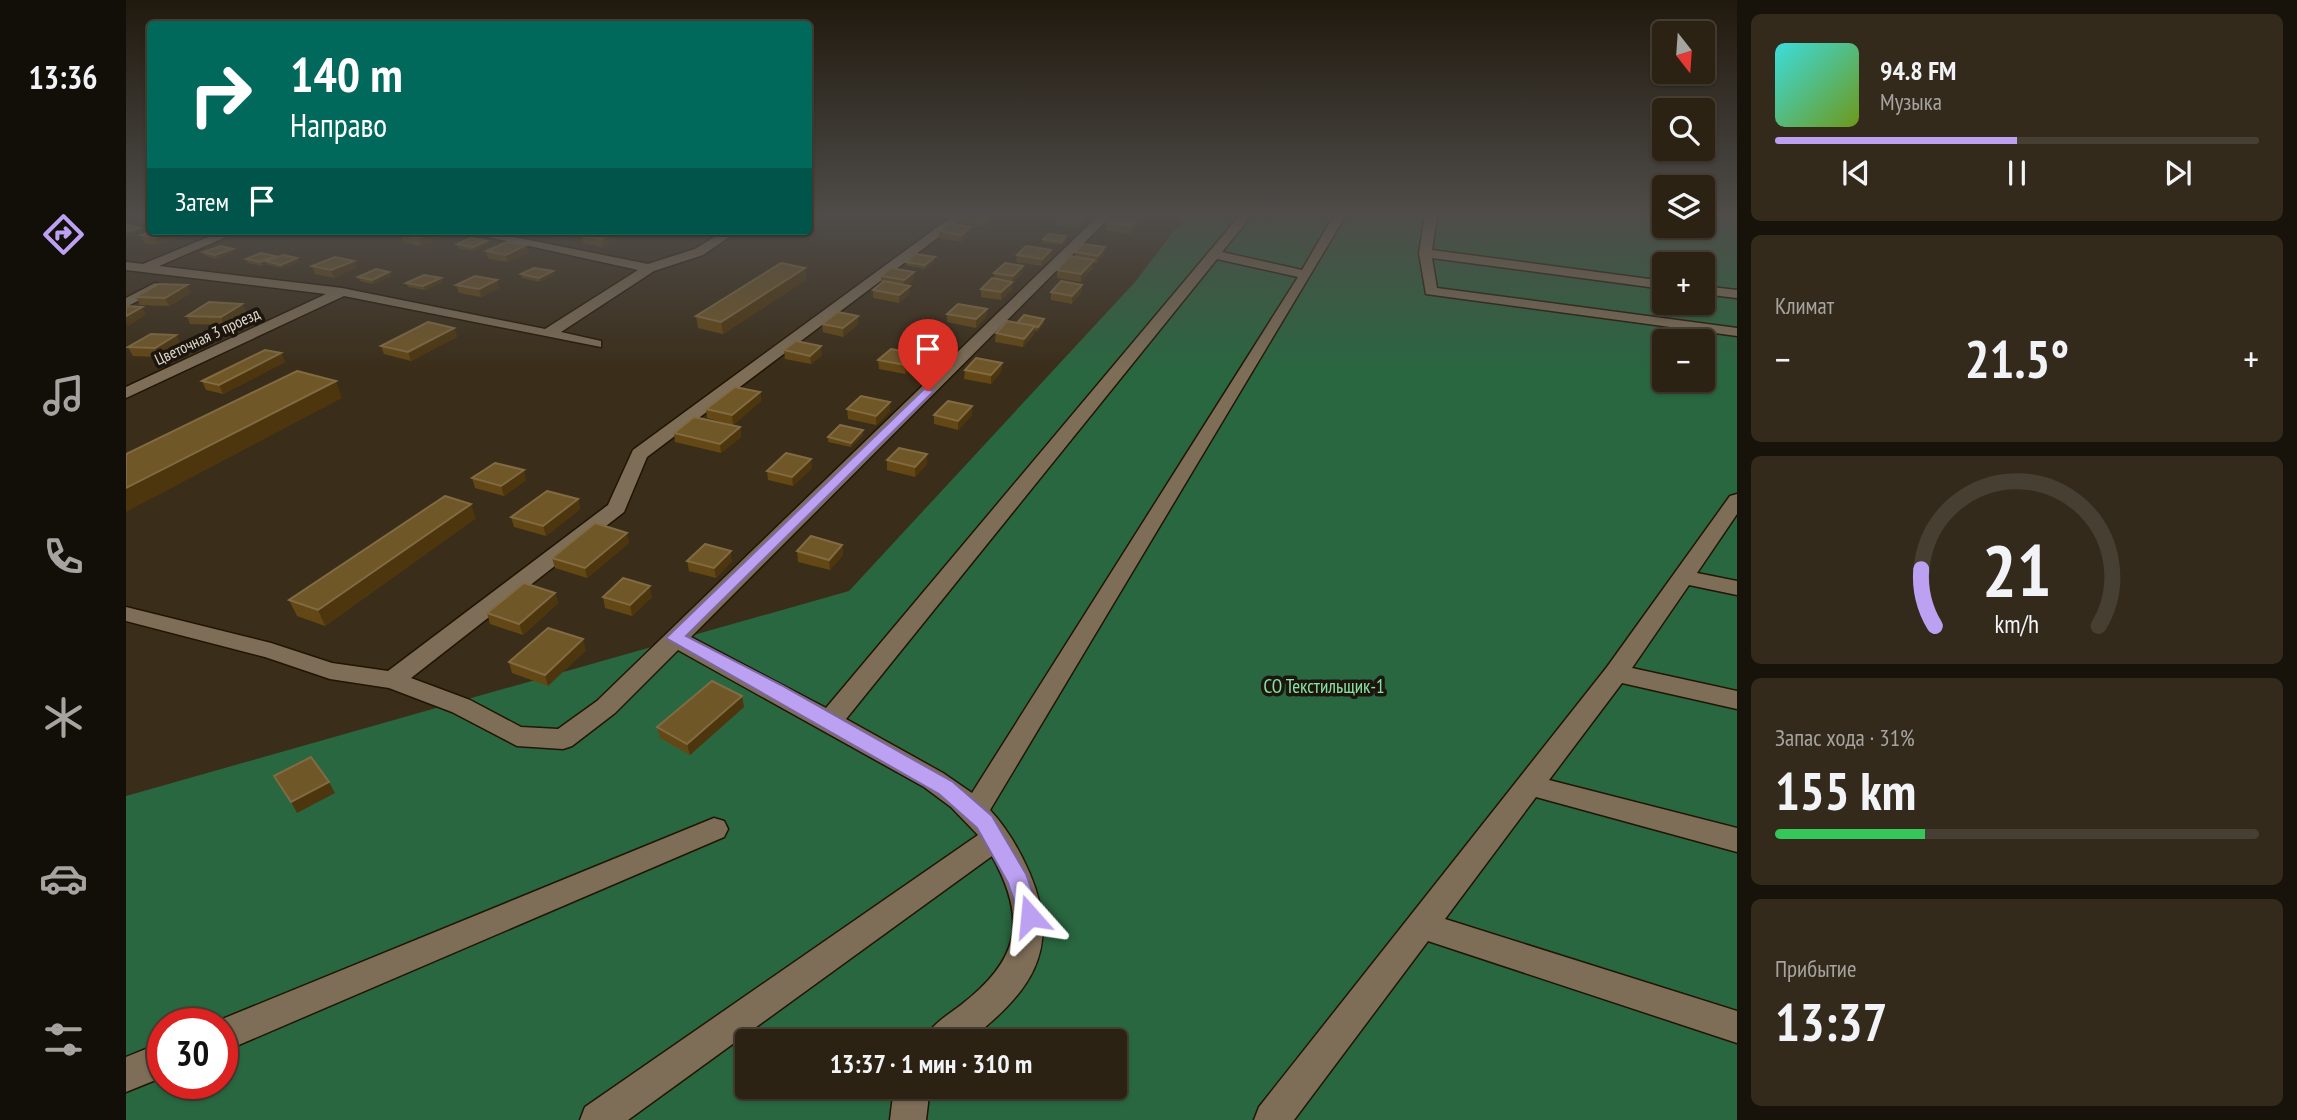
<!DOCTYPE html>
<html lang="ru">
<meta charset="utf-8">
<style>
body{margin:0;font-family:"PT Sans Narrow",sans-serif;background:#342a1c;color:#f1f3f6;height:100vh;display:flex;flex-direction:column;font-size:26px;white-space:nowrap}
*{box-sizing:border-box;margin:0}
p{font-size:23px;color:#a6a4a0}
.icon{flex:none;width:38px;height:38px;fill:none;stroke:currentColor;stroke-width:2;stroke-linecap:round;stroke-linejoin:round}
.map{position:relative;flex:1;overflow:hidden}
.details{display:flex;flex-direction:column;gap:14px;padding:14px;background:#18130a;width:560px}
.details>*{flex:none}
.guide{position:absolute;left:21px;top:21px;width:665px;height:214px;border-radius:7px;box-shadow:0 2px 5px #0004,0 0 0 2px #483f33;background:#00695c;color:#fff;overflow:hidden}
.needle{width:46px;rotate:163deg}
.buttons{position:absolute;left:1526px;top:21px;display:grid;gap:14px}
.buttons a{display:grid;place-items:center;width:63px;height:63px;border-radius:7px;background:#2c2213;box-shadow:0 2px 5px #0004,0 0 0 2px #483f33;font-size:35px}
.speed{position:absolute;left:21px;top:1008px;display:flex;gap:14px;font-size:35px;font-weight:700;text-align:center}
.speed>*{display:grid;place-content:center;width:91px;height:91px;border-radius:50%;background:#2c2213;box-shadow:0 2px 5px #0004,0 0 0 2px #483f33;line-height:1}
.speed .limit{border:10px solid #d22;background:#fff;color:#111}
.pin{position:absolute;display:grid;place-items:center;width:60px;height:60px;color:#fff;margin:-72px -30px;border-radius:50% 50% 50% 0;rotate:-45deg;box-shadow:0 0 7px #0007}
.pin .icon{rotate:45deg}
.me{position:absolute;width:77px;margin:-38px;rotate:342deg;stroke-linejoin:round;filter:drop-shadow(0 0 5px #0008)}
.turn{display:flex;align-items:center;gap:24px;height:147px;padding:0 28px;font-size:32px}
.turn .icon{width:91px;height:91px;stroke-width:2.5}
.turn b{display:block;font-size:49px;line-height:60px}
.then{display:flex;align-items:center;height:66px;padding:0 28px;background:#0003;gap:14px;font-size:26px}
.big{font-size:52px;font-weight:700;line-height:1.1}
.details .widget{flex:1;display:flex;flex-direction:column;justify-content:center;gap:10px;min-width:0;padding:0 24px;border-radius:10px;background:#342a1c}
.details .dial{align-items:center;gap:0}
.dial svg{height:182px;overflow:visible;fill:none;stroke:#483f33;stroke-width:7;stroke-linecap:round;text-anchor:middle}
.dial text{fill:#f1f3f6;stroke:none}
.song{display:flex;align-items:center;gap:21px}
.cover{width:84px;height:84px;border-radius:10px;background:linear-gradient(135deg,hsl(180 70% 55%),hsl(80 70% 35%))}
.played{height:7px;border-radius:4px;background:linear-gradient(90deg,#bca0f2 50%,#483f33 50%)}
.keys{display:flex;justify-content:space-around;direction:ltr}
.heat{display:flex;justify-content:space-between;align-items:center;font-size:38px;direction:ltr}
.charge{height:10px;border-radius:5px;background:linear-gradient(90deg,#34c759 31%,#483f33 0)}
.trip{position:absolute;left:609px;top:1029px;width:392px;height:70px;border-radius:7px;background:#2c2213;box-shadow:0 2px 5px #0004,0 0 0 2px #483f33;font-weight:700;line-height:70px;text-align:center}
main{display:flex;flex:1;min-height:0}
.tab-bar{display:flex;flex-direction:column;width:126px;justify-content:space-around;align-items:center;background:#120e08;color:#a6a4a0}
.tab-bar .icon{width:49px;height:49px}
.tab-bar .active{color:#bca0f2}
.tab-bar b{font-size:32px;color:#f1f3f6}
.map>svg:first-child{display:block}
</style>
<main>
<nav class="tab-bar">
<b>13:36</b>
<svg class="icon active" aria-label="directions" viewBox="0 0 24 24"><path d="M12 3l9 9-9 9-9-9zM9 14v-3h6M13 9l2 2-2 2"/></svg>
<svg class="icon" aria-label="music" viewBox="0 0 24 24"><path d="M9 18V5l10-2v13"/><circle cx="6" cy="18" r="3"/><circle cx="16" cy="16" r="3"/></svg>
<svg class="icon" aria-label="phone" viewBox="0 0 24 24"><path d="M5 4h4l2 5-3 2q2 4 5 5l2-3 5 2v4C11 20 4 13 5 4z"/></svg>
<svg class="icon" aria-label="climate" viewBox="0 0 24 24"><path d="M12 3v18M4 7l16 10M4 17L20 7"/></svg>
<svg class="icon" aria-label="car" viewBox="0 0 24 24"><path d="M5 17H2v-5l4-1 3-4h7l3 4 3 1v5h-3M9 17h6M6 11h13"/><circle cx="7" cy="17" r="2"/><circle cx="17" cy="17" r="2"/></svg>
<svg class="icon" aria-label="filters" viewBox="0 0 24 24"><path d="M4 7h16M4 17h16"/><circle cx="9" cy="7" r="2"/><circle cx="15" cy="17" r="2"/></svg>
</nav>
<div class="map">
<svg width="1611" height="1120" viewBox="0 0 1611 1120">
<rect width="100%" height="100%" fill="#3a2d19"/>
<path fill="#296740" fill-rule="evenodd" d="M1060,215h478v11h39v-11h34v905h-1611v-324l723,-205 286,-309zM1538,264h39v39h-39zM1538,341h39v39h-39zM37,1024h59v59h-59zM621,1041h368v46h-368z"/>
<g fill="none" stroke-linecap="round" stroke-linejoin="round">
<defs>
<g id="street">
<path d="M828,215h14l-321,242 -23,55 -213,166 59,22 51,27 37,2 39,-28 502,-486h13l-421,422 135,71 414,-493h12l-30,37 80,18 32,-55h12l-356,595c17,18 30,41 40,64 33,78 -2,120 -62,167h-44c7,-17 23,-25 37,-36 58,-45 67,-84 31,-149l-364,264h-48l5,-13 393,-272 -27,-28 -27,-20 -246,-137 -63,63 -43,33 -9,3 -46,-3 -65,-34 -63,-24 -59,-9 -65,-22 -139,-36v-14l145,36 61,20 56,8 220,-166 25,-55zM1091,259l81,18 -326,516 -29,-20 -97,-54z"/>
<polygon points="1299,215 1311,215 1306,250 1538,281 1538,289 1306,258 1311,288 1611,328 1611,336 1300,294 1293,253"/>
<polygon points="97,231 114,231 33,266 216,288 419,329 512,270 335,231 359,231 522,264 569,249 598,231 612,231 577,255 528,271 435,332 475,341 475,347 218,296 0,398 0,387 200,294 0,270 0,262 17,264"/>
<polygon points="29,283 41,286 0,307 0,298"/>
<polygon points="1577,286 1611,290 1611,298 1577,294"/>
<polygon points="1611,494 1611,514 1571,573 1611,581 1611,595 1563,585 1506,668 1611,691 1611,709 1496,683 1423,780 1611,828 1611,852 1410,797 1319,919 1611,1011 1611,1043 1302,941 1168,1120 1128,1120 1133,1107 1481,667 1604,496"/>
<polygon points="588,818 598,821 602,829 598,837 108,1047 96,1051 96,1024 84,1024"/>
<polygon points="37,1042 37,1077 0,1092 0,1057"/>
<polygon points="768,1087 804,1087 800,1120 764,1120"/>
</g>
</defs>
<use href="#street" stroke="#211503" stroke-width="3"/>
<use href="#street" fill="#7e6e58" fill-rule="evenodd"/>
</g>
<g fill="#634714">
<polygon points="835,215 870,215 869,218 860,226 835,222"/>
<polygon points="932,215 961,215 960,220 952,228 929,225 929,218"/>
<polygon points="981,223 1011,225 1004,234 980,230"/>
<polygon points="845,227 845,234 835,242 813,238 813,231"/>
<polygon points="158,231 184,232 170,237 159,235"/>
<polygon points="242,231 269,231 257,236 243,233"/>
<polygon points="285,231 314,231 316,236 294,246 277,242 275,235"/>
<polygon points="414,231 453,231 437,239 415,235"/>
<polygon points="490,232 491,239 477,247 457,243 456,236"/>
<polygon points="15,235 58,236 31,245 18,243"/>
<polygon points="940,236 940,240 935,245 917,243 917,239"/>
<polygon points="331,244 362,245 348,251 332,248"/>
<polygon points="400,245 402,253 382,262 362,259 360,251"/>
<polygon points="77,252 108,252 91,259 79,256"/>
<polygon points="949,252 978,255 971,263 967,263 967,268 955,282 931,278 931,270 949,257"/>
<polygon points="891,255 925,257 916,266 890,262"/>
<polygon points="149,256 150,258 173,262 156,268 142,265 141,264 136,266 122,263 120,259"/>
<polygon points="228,261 230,268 208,278 189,274 186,266"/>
<polygon points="809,261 799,269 780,265 780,262"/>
<polygon points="897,266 896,273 886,284 886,290 875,300 855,297 855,289 868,279 868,273"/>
<polygon points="679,268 680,280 597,334 572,328 570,316"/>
<polygon points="263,272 265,276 247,284 234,281 232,277"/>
<polygon points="395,274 428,275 414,282 396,278"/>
<polygon points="755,276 788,280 782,285 784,286 784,294 773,303 747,298 747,290 755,284"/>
<polygon points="371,280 373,288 355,297 333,293 330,285"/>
<polygon points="317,282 299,290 282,287 280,283"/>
<polygon points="61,285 65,293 43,306 14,305 10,297"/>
<polygon points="956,285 955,293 946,304 925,300 925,292"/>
<polygon points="116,304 120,312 98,325 64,324 61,316"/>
<polygon points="861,309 860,317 850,328 821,322 821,314"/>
<polygon points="918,319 918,323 911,331 909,330 908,334 897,347 869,342 870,333 891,323"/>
<polygon points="696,324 732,324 717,337 697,332"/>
<polygon points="821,327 821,335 803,353 779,348 779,340"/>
<polygon points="328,328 331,337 285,361 258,354 255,346"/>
<polygon points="50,335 54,343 33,357 7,356 2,347"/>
<polygon points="658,350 696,355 685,364 659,359"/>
<polygon points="155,353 159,362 97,394 80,390 76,381"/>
<polygon points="791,354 791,363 779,374 753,369 752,360"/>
<polygon points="876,363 875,372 865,384 838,379 839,370"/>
<polygon points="634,392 635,401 607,425 581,418 580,409"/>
<polygon points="846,406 846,415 832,430 808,424 808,415"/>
<polygon points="721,409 764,411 750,425 722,419"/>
<polygon points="614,427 615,437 595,453 549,442 548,433"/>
<polygon points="737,435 725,447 702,442 702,437"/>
<polygon points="801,454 801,464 789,477 761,470 761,460"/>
<polygon points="686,468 667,486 642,480 641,471"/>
<polygon points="346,478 400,480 378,496 349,488"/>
<polygon points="452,499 454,509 420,536 388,527 385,517"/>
<polygon points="350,518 199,626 171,616 163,600"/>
<polygon points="503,543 461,578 429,568 426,558"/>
<polygon points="716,545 717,555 704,570 672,562 671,551"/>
<polygon points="561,561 606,561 590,578 563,571"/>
<polygon points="429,593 432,603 397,635 364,624 361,613"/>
<polygon points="477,597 526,597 506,616 479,608"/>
<polygon points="460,650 422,686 386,673 383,662"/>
<polygon points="616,696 618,707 564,755 534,738 531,727"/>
</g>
<g fill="#4d360e">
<polygon points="865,215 870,215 869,218 860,226 860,219"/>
<polygon points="959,215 961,215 960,220 952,228 953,221"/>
<polygon points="1012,218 1011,225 1004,234 1005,226"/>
<polygon points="845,227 845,234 835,242 835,235"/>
<polygon points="13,228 14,231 0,236 0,232"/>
<polygon points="49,231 55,231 58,236 31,245 28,238"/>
<polygon points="176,231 184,231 184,232 170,237 169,233"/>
<polygon points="259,231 269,231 257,236 255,232"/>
<polygon points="309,231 314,231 316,236 294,246 292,238"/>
<polygon points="437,231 453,231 437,239 435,232"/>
<polygon points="490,232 491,239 477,247 475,239"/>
<polygon points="361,241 362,245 348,251 347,247"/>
<polygon points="400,245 402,253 382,262 380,255"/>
<polygon points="979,247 978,255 971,263 972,256"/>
<polygon points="107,249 108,252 91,259 89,255"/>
<polygon points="925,250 925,257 916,266 916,259"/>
<polygon points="149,256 151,260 140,261 141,264 136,266 134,262"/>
<polygon points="809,257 809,261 799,269 799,265"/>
<polygon points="171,258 173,262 156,268 155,265"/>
<polygon points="968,260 967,268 955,282 955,274"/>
<polygon points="228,261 230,268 208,278 205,270"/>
<polygon points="897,266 896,273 886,284 887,276"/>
<polygon points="679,268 680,280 597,334 595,322"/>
<polygon points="427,271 428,275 414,282 413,278"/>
<polygon points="263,272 265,276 247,284 246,280"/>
<polygon points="788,272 788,280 778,288 778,280"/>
<polygon points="315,278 317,282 299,290 297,286"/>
<polygon points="371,280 373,288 355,297 353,289"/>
<polygon points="886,282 886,290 875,300 875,292"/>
<polygon points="61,285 65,293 43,306 39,298"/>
<polygon points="956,285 955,293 946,304 946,296"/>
<polygon points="784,286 784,294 773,303 773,295"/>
<polygon points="116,304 120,312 98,325 95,317"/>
<polygon points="16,307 20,315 2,326 0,322 0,316"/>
<polygon points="861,309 860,317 850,328 850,319"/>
<polygon points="732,316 732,324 717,337 717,328"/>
<polygon points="918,319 918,323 911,331 912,327"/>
<polygon points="909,326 908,334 897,347 898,339"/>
<polygon points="821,327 821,335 803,353 803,345"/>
<polygon points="328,328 331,337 285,361 282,352"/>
<polygon points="50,335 54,343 33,357 29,348"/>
<polygon points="695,346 696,355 685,364 684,356"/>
<polygon points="155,353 159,362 97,394 93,385"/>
<polygon points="791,354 791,363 779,374 779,365"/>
<polygon points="876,363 875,372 865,384 865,375"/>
<polygon points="210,381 216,398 0,512 0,488"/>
<polygon points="634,392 635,401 607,425 606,415"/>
<polygon points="764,402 764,411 750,425 750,416"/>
<polygon points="846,406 846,415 832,430 832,421"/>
<polygon points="614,427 615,437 595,453 594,444"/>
<polygon points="737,430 737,435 725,447 725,443"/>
<polygon points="801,454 801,464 789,477 789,467"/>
<polygon points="685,459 686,468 667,486 666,477"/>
<polygon points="398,470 400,480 378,496 375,486"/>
<polygon points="452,499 454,509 420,536 417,526"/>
<polygon points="345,504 350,518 199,626 192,610"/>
<polygon points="501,533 503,543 461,578 459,568"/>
<polygon points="716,545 717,555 704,570 703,560"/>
<polygon points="605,551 606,561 590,578 588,568"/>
<polygon points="524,586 526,597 506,616 504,605"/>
<polygon points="429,593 432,603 397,635 393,624"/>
<polygon points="457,639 460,650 422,686 419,675"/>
<polygon points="616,696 618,707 564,755 561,744"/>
<polygon points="203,782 209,793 171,813 165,802"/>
</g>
<g fill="#705728" stroke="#826b42" stroke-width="2">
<polygon points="837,215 865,215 860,219"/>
<polygon points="932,215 959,215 953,221 929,218"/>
<polygon points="988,215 990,215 1012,218 1005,226 981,223"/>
<polygon points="823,223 845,227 835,235 813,231"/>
<polygon points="1,225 13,228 0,232 0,226"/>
<polygon points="27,231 49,231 28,238 15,235"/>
<polygon points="158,231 176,231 169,233"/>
<polygon points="285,231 309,231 292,238 275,235"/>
<polygon points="465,231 486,231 490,232 475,239 456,236"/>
<polygon points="923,234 940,236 935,242 917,239"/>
<polygon points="345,238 361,241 347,247 331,244"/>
<polygon points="381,242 400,245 380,255 360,251"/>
<polygon points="957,244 979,247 972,256 949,252"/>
<polygon points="95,246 107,249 89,255 77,252"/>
<polygon points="900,246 925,250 916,259 891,255"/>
<polygon points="135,253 149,256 134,262 120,259"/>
<polygon points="790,254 809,257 799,265 780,262"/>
<polygon points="157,255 171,258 155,265 140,261"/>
<polygon points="944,256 968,260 955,274 931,270"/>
<polygon points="209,257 228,261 205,270 186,266"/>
<polygon points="655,263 679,268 595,322 570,316"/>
<polygon points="879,263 897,266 887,276 868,273"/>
<polygon points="408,268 427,271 413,278 395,274"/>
<polygon points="765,268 788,272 778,280 755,276"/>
<polygon points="250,269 263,272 246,280 232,277"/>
<polygon points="298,275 315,278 297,286 280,283"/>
<polygon points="349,276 371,280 353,289 330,285"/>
<polygon points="866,278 886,282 875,292 855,289"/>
<polygon points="758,281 784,286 773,295 747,290"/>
<polygon points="935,281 956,285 946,296 925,292"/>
<polygon points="33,284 61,285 39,298 10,297"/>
<polygon points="83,302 116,304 95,317 61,316"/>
<polygon points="832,304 861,309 850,319 821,314"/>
<polygon points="0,306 16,307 0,316"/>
<polygon points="712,312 732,316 717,328 696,324"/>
<polygon points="898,315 918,319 912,327 891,323"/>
<polygon points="881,321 909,326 898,339 870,333"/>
<polygon points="302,322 328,328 282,352 255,346"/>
<polygon points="798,322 821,327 803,345 779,340"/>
<polygon points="25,334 50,335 29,348 2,347"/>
<polygon points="670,341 695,346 684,356 658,350"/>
<polygon points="765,349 791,354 779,365 752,360"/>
<polygon points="139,350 155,353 93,385 76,381"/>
<polygon points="850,358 876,363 865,375 839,370"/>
<polygon points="171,371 210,381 0,488 0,454"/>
<polygon points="609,387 634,392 606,415 580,409"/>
<polygon points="735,396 764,402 750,416 721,409"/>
<polygon points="822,401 846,406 832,421 808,415"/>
<polygon points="568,417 614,427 594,444 548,433"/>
<polygon points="714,425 737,430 725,443 702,437"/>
<polygon points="773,448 801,454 789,467 761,460"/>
<polygon points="660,453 685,459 666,477 641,471"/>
<polygon points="369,463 398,470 375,486 346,478"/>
<polygon points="421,491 452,499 417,526 385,517"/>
<polygon points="319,496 345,504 192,610 163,600"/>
<polygon points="469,523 501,533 459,568 426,558"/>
<polygon points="685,536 716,545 703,560 671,551"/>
<polygon points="579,544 605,551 588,568 561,561"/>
<polygon points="497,578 524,586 504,605 477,597"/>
<polygon points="398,583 429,593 393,624 361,613"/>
<polygon points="422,628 457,639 419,675 383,662"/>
<polygon points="586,681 616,696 561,744 531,727"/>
<polygon points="185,757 203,782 165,802 148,776"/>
</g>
<linearGradient id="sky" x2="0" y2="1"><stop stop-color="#20190e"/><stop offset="0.58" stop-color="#4f4c49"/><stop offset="1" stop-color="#4f4c49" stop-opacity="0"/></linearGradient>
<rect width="1611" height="372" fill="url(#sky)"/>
<polygon fill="#bca0f2" stroke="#7a689d" stroke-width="2" points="798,389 808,391 560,636 655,685 827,782 866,816 900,874 915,916 912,924 904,927 896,924 882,883 851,828 813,794 540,638"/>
<g text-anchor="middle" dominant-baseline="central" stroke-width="7" stroke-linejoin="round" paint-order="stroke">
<g font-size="16" fill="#e2d9cd" stroke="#1c160e">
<text transform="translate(81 336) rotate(-25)">Цветочная 3 проезд</text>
</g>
<g font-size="19" fill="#87e3a4" stroke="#1c160e">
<text x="1198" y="686">СО Текстильщик-1</text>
</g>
</g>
</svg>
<div class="buttons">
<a><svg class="needle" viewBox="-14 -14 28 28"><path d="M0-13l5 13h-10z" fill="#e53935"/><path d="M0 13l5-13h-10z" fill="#a6a4a0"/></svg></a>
<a><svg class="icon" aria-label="search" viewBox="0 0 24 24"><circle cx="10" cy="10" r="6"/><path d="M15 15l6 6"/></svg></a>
<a><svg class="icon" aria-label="layers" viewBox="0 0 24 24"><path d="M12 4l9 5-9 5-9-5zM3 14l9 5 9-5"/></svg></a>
<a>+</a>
<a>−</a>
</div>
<div class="speed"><div class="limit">30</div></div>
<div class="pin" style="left:802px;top:391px;background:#d93025"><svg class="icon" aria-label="arrive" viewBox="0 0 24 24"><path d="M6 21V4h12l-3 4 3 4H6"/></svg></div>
<svg class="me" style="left:904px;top:916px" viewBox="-20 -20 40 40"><path d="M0-17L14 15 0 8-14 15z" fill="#bca0f2" stroke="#fff" stroke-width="4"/></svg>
<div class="trip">13:37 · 1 мин · 310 m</div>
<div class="guide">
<div class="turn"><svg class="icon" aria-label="right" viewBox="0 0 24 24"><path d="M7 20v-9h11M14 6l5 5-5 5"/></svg><div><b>140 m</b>Направо</div></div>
<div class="then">Затем<svg class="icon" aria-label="arrive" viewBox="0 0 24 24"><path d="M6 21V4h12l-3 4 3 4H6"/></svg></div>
</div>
</div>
<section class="details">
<div class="widget">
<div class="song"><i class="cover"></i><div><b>94.8 FM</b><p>Музыка</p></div></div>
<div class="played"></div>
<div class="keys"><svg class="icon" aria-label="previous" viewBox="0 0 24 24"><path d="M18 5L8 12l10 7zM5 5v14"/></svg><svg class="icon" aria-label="pause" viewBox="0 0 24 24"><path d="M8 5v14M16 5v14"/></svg><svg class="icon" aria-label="next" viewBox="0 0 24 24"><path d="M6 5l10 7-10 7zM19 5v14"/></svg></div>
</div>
<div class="widget"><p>Климат</p>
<div class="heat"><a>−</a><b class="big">21.5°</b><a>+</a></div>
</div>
<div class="widget dial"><svg viewBox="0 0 100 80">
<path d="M14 69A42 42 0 1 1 86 69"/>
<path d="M14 69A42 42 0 0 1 8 44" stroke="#bca0f2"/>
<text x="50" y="56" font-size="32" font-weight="700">21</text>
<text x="50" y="72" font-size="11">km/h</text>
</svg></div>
<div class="widget"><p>Запас хода · 31%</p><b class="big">155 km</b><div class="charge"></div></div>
<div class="widget"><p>Прибытие</p><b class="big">13:37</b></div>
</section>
</main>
